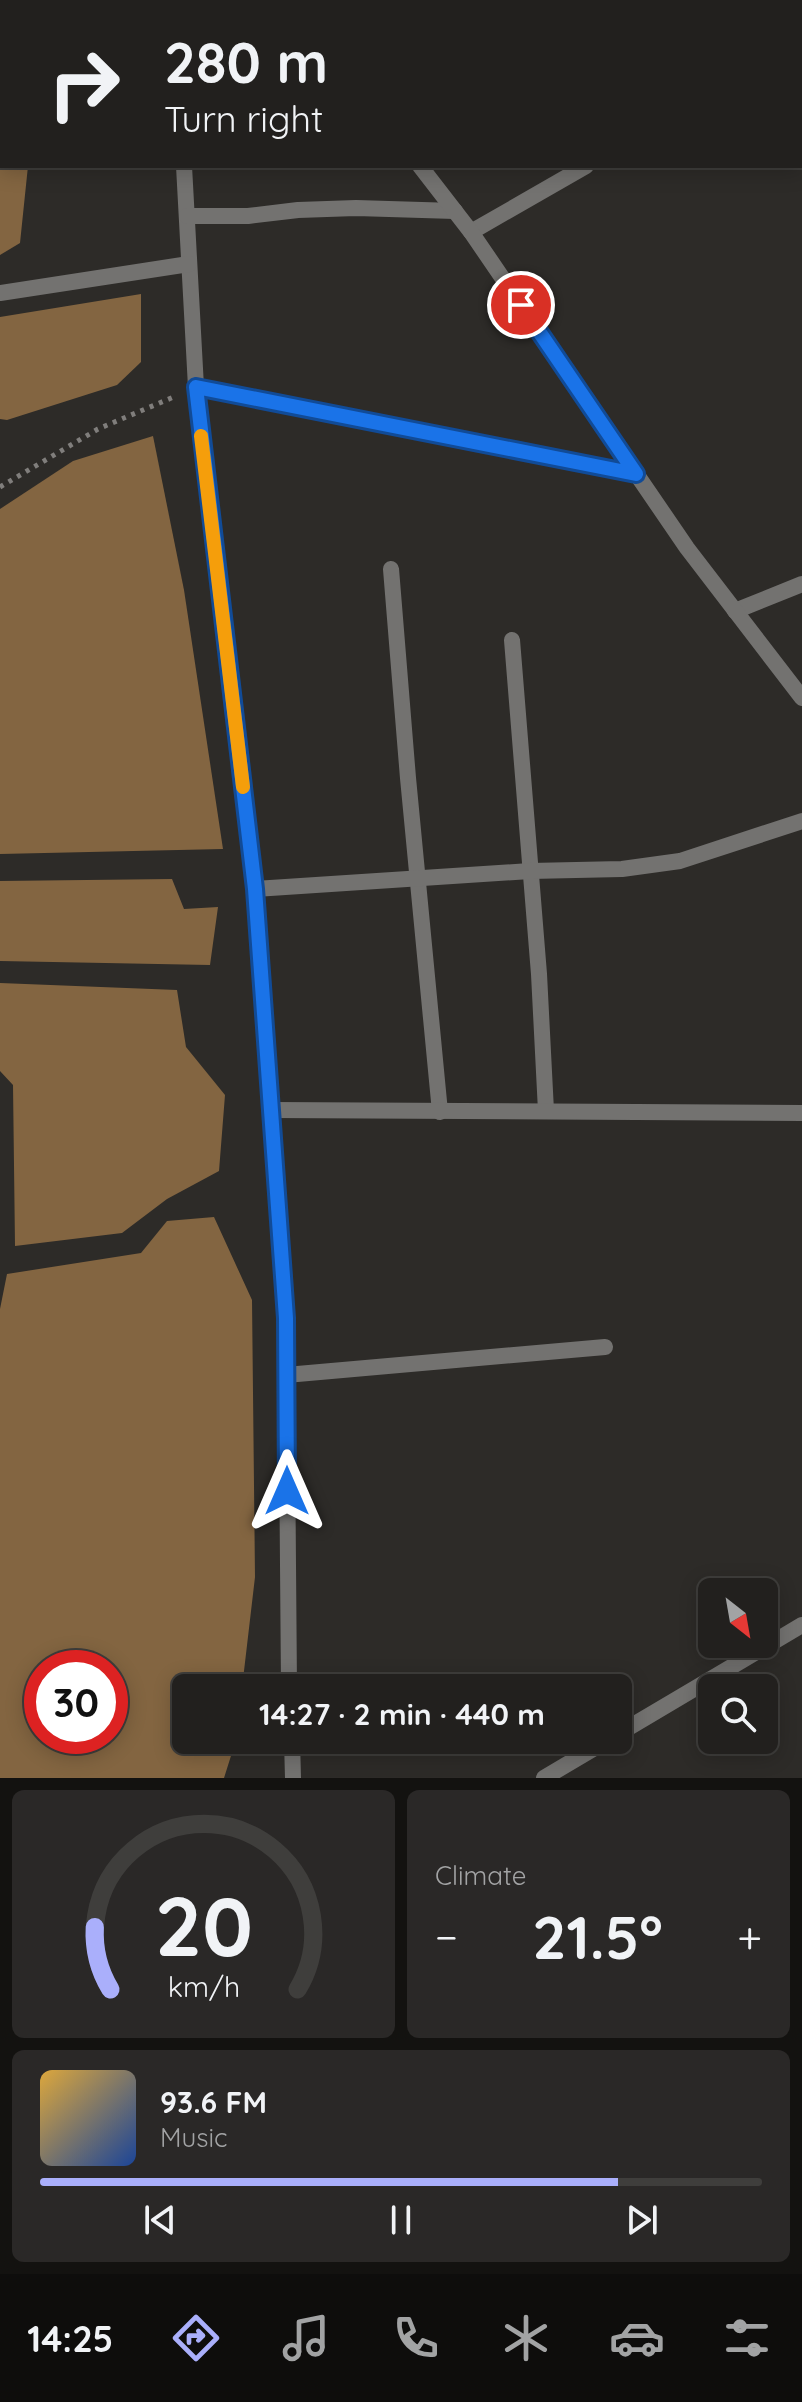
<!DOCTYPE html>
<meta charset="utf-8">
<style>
body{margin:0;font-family:Quicksand,sans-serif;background:#2a2827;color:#f1f3f6;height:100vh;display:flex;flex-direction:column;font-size:30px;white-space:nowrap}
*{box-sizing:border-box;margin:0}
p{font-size:26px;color:#a2a3a4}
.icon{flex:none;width:44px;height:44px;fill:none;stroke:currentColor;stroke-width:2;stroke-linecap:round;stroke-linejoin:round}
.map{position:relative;height:1778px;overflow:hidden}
.panel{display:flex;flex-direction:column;gap:12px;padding:12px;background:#131210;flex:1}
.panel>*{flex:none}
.top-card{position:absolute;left:0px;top:0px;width:802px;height:168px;box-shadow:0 4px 20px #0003,0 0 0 2px #3f3e3c;background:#22201e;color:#f1f3f6;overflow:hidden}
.needle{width:52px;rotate:149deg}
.controls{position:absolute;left:698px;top:1578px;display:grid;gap:16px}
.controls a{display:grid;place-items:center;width:80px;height:80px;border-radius:12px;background:#22201e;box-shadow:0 4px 20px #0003,0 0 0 2px #3f3e3c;font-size:40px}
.speed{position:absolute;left:24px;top:1650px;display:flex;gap:16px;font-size:40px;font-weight:700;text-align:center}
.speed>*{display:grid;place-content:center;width:104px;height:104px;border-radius:50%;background:#22201e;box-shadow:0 4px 20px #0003,0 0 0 2px #3f3e3c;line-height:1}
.speed .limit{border:12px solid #d22;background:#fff;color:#111}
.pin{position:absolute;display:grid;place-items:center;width:68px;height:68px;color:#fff;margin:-34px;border:4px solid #fff;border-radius:50%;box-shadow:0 2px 8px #0007}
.me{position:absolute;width:88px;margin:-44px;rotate:0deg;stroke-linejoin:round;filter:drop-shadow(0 0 6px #0008)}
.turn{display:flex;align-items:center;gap:28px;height:168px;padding:0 32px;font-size:36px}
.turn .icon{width:104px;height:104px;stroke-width:2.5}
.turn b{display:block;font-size:56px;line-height:68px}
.big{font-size:60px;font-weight:800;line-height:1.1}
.panel .widget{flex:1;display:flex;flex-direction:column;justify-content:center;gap:12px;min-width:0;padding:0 28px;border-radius:12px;background:#2a2827}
.panel .dial{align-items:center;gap:0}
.dial svg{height:208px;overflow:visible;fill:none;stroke:#3f3e3c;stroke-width:7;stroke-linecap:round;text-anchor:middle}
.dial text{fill:#f1f3f6;stroke:none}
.song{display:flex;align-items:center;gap:24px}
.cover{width:96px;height:96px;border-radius:12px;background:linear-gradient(135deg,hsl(40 70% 55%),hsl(220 70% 35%))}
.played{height:8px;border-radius:4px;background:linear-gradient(90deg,#aaaffb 80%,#3f3e3c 80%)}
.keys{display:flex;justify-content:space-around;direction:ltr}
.heat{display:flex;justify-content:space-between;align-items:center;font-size:44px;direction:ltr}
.panel .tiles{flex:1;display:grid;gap:12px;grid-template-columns:1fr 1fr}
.widget:last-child{grid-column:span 2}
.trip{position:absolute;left:172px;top:1674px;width:460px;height:80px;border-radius:12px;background:#22201e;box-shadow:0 4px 20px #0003,0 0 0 2px #3f3e3c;font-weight:800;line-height:80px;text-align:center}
.menu{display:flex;height:128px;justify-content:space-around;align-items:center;background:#0e0d0c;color:#a2a3a4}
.menu .icon{width:56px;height:56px}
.menu .on{color:#aaaffb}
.menu b{font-size:36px;color:#f1f3f6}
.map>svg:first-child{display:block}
</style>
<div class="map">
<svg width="802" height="1778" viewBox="0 0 802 1778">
<rect width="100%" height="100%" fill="#2d2b28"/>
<g fill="#836541" fill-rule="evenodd">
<polygon points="0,0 44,0 2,2 2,166 28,166 20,243 0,255"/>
<polygon points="141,294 141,362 117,385 7,420 0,419 0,317"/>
<polygon points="153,436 184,590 223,849 0,854 0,509 73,461"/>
<polygon points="172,879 184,909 218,907 210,965 0,961 0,881"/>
<polygon points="0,983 177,990 186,1047 225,1095 219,1171 167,1199 122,1233 15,1246 13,1085 0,1071"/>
<path d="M214,1217l38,83 3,277 -13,111h-56v52h50l-12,38h-224v-469l7,-35 134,-21 26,-32zM42,1668h68v68h-68z"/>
</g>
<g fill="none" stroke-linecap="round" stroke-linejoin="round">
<polyline stroke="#807e7c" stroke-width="5" stroke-dasharray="4 6" stroke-linecap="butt" points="0,487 98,429 176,396"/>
<g stroke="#737270" stroke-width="16">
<polyline points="175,0 175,2"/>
<polyline points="765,2 766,0"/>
<polyline points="184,166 196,387 255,889 286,1318 289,1688"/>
<polyline points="187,216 248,216 298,210 356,208 455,211"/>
<polyline points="471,232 586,166"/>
<polyline points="0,293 189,264"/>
<polyline points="196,387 636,474"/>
<polyline points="391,569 408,778 440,1112"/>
<polyline points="735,611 802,584"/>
<polyline points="512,640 539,974 546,1111"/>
<polyline points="255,889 530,871 622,869 680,861 802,821"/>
<polyline points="271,1110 802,1113"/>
<polyline points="286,1375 605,1347"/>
<polyline points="618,1734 802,1625"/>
<polyline points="292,1740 293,1778"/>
<polyline points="544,1778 608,1740"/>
</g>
<g stroke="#737270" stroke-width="16">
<polyline points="333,0 334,2"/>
<polyline points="420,166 471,232 687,548 802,698"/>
</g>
</g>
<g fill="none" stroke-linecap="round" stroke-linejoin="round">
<defs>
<polyline id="route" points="287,1491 286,1318 255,889 196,387 636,474 521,305"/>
</defs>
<use href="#route" stroke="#114b97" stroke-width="20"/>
<use href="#route" stroke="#1a73e8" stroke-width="14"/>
<polyline stroke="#f59e0b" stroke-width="14" points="201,436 243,787"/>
</g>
</svg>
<div class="controls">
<a><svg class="needle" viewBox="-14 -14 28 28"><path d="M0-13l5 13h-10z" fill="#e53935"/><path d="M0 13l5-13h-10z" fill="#a2a3a4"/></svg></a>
<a><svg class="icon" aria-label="search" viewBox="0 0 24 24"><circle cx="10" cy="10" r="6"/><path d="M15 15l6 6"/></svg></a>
</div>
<div class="speed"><div class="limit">30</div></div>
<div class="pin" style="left:521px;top:305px;background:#d93025"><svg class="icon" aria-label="arrive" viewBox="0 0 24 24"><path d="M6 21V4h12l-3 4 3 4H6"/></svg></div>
<svg class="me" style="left:287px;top:1491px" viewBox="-20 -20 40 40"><path d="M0-17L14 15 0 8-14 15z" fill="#1a73e8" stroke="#fff" stroke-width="4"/></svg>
<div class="trip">14:27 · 2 min · 440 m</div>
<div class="top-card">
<div class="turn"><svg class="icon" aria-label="right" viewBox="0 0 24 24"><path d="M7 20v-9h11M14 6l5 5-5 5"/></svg><div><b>280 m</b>Turn right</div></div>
</div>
</div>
<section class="panel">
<div class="tiles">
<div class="widget dial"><svg viewBox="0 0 100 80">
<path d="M14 69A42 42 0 1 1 86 69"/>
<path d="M14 69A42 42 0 0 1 8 45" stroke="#aaaffb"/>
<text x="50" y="56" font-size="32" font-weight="700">20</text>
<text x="50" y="72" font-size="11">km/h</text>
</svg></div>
<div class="widget"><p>Climate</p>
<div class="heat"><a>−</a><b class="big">21.5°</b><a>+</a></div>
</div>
<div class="widget">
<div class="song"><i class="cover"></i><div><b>93.6 FM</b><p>Music</p></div></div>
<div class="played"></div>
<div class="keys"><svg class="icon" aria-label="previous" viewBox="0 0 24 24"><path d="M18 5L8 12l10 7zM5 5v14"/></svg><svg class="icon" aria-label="pause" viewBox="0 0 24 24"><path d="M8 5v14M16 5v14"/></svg><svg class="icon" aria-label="next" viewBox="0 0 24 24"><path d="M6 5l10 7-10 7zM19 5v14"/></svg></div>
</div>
</div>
</section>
<nav class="menu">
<b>14:25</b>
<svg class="icon on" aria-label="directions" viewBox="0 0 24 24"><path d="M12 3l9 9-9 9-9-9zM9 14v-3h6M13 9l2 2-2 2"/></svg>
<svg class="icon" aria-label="music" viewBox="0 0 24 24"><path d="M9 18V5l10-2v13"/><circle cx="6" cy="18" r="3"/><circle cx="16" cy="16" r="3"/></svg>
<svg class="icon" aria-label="phone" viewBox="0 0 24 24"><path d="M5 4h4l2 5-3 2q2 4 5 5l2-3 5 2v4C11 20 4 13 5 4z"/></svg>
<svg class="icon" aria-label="climate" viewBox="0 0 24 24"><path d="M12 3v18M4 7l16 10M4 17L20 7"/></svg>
<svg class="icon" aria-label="car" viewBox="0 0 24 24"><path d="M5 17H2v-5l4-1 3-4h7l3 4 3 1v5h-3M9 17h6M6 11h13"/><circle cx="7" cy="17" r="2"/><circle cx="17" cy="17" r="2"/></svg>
<svg class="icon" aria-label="filters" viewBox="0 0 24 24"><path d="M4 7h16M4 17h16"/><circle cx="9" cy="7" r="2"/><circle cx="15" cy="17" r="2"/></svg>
</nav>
